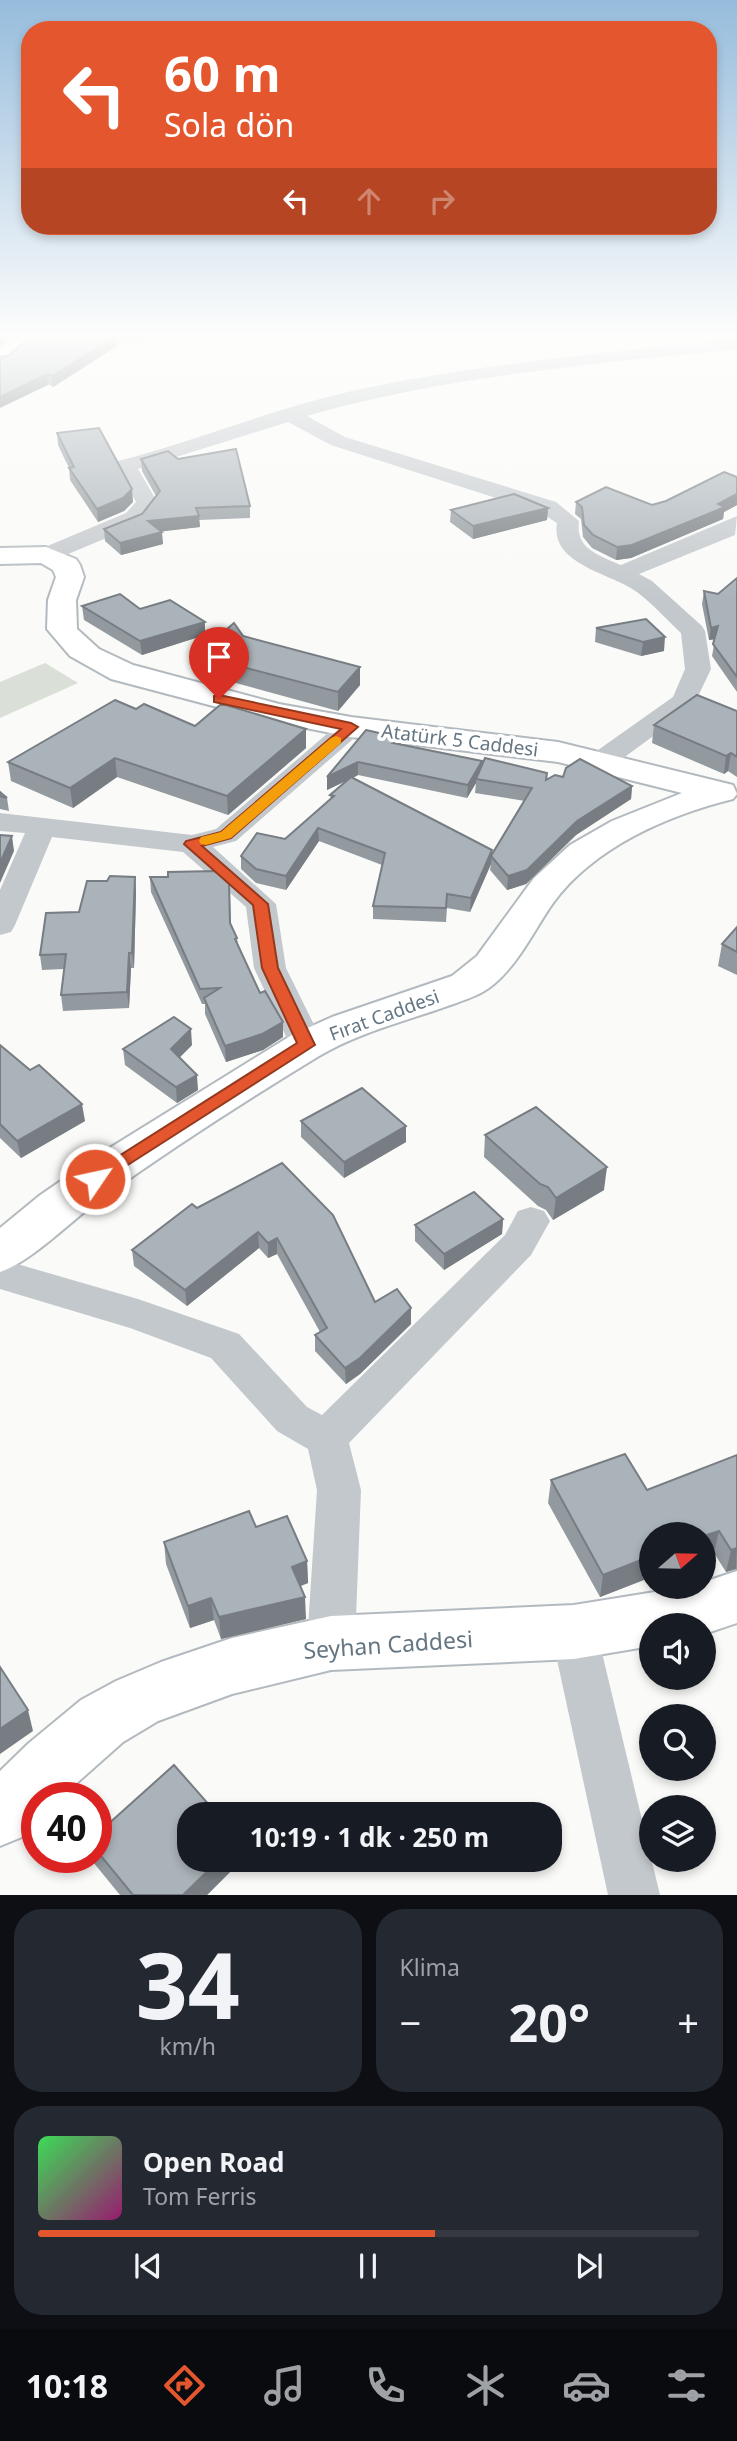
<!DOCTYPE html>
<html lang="tr">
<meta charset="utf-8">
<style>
body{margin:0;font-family:"Noto Sans",sans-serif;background:#242831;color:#f1f3f6;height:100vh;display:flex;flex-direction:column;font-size:26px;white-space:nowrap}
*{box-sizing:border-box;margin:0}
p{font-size:23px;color:#9ea1a6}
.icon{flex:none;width:38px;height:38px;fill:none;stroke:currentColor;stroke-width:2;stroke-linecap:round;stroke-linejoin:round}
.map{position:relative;height:1895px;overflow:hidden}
.side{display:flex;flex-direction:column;gap:14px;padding:14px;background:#0d0f14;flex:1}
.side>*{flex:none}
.guide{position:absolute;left:21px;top:21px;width:696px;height:214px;border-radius:28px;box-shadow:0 4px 10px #0003;background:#e4572e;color:#fff;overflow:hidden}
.needle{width:46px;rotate:70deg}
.controls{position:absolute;left:639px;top:1522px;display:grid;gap:14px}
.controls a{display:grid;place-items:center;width:77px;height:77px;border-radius:50%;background:#171b24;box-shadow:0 4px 10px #0003;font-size:35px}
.speed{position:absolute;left:21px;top:1782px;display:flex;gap:14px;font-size:35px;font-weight:700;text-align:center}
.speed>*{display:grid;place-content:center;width:91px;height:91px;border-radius:50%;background:#171b24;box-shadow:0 4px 10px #0003;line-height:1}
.speed .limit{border:10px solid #d22;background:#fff;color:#111}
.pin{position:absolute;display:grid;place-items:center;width:60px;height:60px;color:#fff;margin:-72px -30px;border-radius:50% 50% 50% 0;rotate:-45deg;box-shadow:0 0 7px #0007}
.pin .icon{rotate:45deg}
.me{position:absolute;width:77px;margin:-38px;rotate:56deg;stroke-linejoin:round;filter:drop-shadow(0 0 5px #0008)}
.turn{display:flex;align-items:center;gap:24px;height:147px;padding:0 28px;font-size:32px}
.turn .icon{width:91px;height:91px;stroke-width:2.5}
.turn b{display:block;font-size:49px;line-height:60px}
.lanes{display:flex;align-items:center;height:66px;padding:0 28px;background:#0003;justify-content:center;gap:35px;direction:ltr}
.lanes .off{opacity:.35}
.big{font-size:52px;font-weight:700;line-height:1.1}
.side .card{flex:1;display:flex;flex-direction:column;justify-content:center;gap:10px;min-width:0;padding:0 24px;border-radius:28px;background:#242831}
.side .dial{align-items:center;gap:0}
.dial b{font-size:91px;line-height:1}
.song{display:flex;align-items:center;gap:21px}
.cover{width:84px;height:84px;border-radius:10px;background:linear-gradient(135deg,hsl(130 70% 55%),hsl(320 70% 35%))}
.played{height:7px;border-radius:4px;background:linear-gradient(90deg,#e4572e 60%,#363941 60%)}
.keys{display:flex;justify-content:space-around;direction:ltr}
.heat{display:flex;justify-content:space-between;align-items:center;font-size:38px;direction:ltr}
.side .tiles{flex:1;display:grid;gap:14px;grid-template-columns:1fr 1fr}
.card:last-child{grid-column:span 2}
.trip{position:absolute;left:177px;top:1802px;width:385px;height:70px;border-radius:28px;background:#171b24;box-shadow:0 4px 10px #0003;font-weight:700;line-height:70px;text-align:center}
.dock{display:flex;height:112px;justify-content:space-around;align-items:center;background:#090b0e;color:#9ea1a6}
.dock .icon{width:49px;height:49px}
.dock .selected{color:#e4572e}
.dock b{font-size:32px;color:#f1f3f6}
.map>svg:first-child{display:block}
</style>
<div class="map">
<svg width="737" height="1895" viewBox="0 0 737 1895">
<rect width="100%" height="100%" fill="#fafaf8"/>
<polygon fill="#dadfd7" points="45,663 78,683 0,718 0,682"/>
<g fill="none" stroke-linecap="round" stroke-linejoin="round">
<defs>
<g id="secondary">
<polygon points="20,334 44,334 8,364 0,366 0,348"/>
<path d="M46,547l30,12 4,6 4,12 -8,23 1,29 22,20 34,16 146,39 72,13 207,25 175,43 4,9 -4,5c-65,16 -139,48 -180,104 -19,27 -33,59 -59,81 -15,13 -34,17 -52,24 -41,14 -86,26 -123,48 -74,45 -147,92 -217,142 -29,21 -71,64 -102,74v-44l39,-32 61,-42 192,-119 40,-18 120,-41 25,-20 57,-78 36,-33 42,-24 70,-28 -124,-31 -207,-25 -85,-17 -155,-41 -41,-23 -23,-27 1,-29 8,-23 -3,-7 -12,-7 -41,1v-16z"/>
<polygon points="737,1571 737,1623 704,1634 704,1626 651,1626 651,1646 574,1659 331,1670 232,1694 158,1721 123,1742 61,1797 37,1797 37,1822 22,1837 0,1846 0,1771 29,1743 81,1700 116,1681 161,1662 232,1638 331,1616 574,1605 686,1587 704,1587 704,1582"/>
</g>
</defs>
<use href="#secondary" stroke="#b3babf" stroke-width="4"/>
<g fill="#c3c8cc" fill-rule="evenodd">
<path d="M77,334h88l-3,4c-19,5 -71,11 -85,-4z"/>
<polygon points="215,334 238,334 239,335 230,340 218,338"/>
<path d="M737,339v10c-143,15 -291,27 -430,67l38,21 211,65 23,19c-4,28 20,34 42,44l116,-49 -2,19 -96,39 13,7 50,45 3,5 6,38 -18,38 -82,60 -10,2 -10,-2 -4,-6 4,-6 82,-58 12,-28 -4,-36c-14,-13 -28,-29 -44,-41 -25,-19 -87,-27 -80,-69l-17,-11 -209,-67 -43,-23 -150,47 20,34 -16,20 -88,37h-16l-3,-5 3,-5 88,-37 10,-11 -21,-37 3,-4c78,-20 154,-52 234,-70 126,-27 257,-39 385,-52z"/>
<polygon points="351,719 360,721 364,727 360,733 236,841 213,847 276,904 286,968 324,1045 319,1053 307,1056 295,1053 290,1045 254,968 246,907 183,852 52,837 15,925 11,932 0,935 0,890 25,833 0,831 0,813 192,835 216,829 342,721"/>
<polygon points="531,1207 544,1211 550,1221 531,1255 349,1443 361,1490 355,1643 348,1659 331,1665 314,1659 307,1643 317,1490 308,1449 277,1431 211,1358 130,1328 0,1289 0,1259 138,1299 239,1334 307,1407 322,1415 505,1235 518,1211"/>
<polygon points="574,1610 591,1617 597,1632 660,1895 608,1895 551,1632 557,1617"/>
</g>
<use href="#secondary" fill="#fff" fill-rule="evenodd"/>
</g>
<g fill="#929a9f" fill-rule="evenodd">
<polygon points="116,336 117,346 53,387 0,357"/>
<polygon points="57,433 133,502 124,511 98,522 70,480 69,468 58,445"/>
<polygon points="141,459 178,459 250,506 250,518 199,520 200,527 161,531 163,544 121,555 105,541 104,529 142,514 156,496 142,471"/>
<polygon points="737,477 737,505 724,512 723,519 631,558 616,560 592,548 583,537 581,519 575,514 576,502 652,505 666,501"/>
<polygon points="548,508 547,520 473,539 450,522 451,510"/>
<polygon points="737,578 737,692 712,656 715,639 709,640 702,604 704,591 718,594"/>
<polygon points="82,606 140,609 205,635 142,655 84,620"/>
<polygon points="646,619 664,651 641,656 595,642 596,628"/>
<polygon points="197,655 360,685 338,711 199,673"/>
<polygon points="136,709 195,726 306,748 228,815 117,777 73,808 11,781 8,762"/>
<polygon points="737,711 737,777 728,771 724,774 652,743 654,725"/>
<path d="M401,738v6l81,17v5l65,7v7l16,-3 69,9 -1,13 -55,36 -50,49 -19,6 -17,-20 1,-6 -21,48 -23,-4 -1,14 -73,-3v-13l9,-41 -63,-24 -33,49 -30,-7 -15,-14v-13l44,-17 46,-39 -1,-5 16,-14 -19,9v-13zM358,775l109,23 9,-15 -1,10 50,8 -34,55 -138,-78z"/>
<polygon points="0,792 7,798 9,811 0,809"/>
<polygon points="135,877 136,892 134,968 131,968 129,1008 63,1011 61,995 64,969 42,970 40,955 107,881"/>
<polygon points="150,877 230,897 231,925 237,938 238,945 260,993 283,1022 283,1037 263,1050 226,1062 205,1014 205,1004 202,1004 151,892"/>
<polygon points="737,927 737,975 718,966 722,944"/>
<polygon points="0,1045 85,1121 21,1158 0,1138"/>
<polygon points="192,1045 180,1057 198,1090 177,1103 125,1065 123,1049"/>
<polygon points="301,1121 406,1126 406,1142 344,1178 301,1137"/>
<polygon points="485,1135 604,1190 553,1220 546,1210 538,1206 484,1157"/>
<polygon points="282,1163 375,1302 411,1324 360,1374 346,1384 315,1351 315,1335 320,1332 277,1254 268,1258 259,1248 187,1306 134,1266 132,1250 197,1208"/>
<polygon points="503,1219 502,1234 444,1270 415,1241 415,1225"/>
<polygon points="737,1455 737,1570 736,1569 726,1572 714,1553 600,1597 548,1503 551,1480 647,1490"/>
<polygon points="256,1527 307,1561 308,1583 300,1586 306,1619 221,1639 214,1620 190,1628 166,1564 164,1542"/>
<polygon points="96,1835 189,1860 242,1860 207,1895 120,1895 93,1862 92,1857 96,1857"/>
</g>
<g fill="#777d82">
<polygon points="0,334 17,334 0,345"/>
<polygon points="116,336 117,346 53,387 52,376"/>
<polygon points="47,374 48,385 0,408 0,397"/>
<polygon points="132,489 133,502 124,511 98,522 97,509"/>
<polygon points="737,494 737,505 724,512 723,519 631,558 616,560 617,547 718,504"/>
<polygon points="548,508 547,520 473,539 473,526"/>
<polygon points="199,516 200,527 149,533 148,521"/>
<polygon points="162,532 163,544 121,555 120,543"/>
<polygon points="205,622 205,635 142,655 140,641"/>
<polygon points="718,626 716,639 709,640 711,628"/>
<polygon points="665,637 664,651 641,656 643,642"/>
<polygon points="360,667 360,685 338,711 338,692"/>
<polygon points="306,729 306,748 228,815 227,796"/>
<polygon points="731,753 728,771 724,774 726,756"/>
<polygon points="115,758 117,777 73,808 70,788"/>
<polygon points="482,761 481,774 476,779 476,783 467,798 468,785"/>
<polygon points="358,762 358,775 327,790 327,777"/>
<polygon points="632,786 631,799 576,835 526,884 507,890 508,876 577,821"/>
<polygon points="318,828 319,841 286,890 286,876"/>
<polygon points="12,836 14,851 0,883 0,863"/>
<polygon points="492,850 491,864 470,912 471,898"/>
<polygon points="135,877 136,892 134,968 132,953"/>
<polygon points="129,953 131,968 129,1008 127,992"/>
<polygon points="283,1022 283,1037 263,1050 226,1062 225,1046"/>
<polygon points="191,1029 192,1045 173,1064 171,1049"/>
<polygon points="197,1075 198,1090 177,1103 176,1087"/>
<polygon points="82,1104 85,1121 21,1158 17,1141"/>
<polygon points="406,1126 406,1142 344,1178 344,1162"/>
<polygon points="607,1167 604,1190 553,1220 556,1198"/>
<polygon points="503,1219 502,1234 444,1270 444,1254"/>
<polygon points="258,1232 259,1248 187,1306 185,1290"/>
<polygon points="277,1238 277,1254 268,1258 268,1243"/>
<polygon points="411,1308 411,1324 360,1374 346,1384 345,1368"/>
<polygon points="719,1531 714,1553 704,1557 704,1536"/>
<polygon points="737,1548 736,1569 726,1572 731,1550"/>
<polygon points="651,1556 651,1577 600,1597 603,1575"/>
<polygon points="307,1561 308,1583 293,1589 292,1567"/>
<polygon points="305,1597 306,1619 221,1639 219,1617"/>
<polygon points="211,1598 214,1620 190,1628 188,1606"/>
<polygon points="28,1710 33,1731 0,1754 0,1729"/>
<polygon points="219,1860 242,1860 207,1895 183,1895"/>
</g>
<g fill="#aab3b9" stroke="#777d82" stroke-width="2">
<polygon points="34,334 100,334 116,336 52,376 47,374 0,397 0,357 8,356"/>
<polygon points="99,428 132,489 123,498 97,509 69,468 74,467 57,433"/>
<polygon points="236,449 250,506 196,508 199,516 148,521 162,532 120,543 104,529 142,514 160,491 141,459 168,451 178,459"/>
<polygon points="724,472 737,477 737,494 718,504 725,507 632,545 617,547 593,535 584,525 582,507 576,502 606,487 652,505 666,501"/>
<polygon points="514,494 548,508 473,526 451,510"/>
<polygon points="737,578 737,677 713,644 718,626 711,628 704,591 718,594"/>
<polygon points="120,594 140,609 170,600 205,622 140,641 82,606"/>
<polygon points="646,619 665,637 643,642 596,628"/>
<polygon points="234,623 243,636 360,667 338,692 197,655"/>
<polygon points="697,695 737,711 737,757 731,753 726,756 654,725"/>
<polygon points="115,700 136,709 144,704 195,726 220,705 226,705 306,729 227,796 115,758 70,788 8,762"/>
<polygon points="366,730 401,738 393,743 482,761 468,785 358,762 327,777"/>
<polygon points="485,758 547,773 546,780 555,775 563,777 566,768 580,759 632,786 577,821 527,870 508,876 491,856 532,788 476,779"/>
<polygon points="351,777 492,850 471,898 447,894 446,908 373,906 385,853 318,828 286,876 256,869 241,856 257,833 285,839 334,796 330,795"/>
<polygon points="0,792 7,798 0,796"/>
<polygon points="0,835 12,836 0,863"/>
<polygon points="216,871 229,882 230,923 237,938 235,939 260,993 265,991 283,1022 262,1034 225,1046 204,998 220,988 200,989 150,877 168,877 168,872"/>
<polygon points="110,876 135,877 132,953 129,953 127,992 61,995 66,954 40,955 46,913 79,912 87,881 107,881"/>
<polygon points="737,927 737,952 722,944"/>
<polygon points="174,1017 191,1029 171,1049 197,1075 176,1087 123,1049"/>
<polygon points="0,1045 30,1070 39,1065 82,1104 17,1141 0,1124"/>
<polygon points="362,1088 406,1126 344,1162 301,1121"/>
<polygon points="536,1107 607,1167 556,1198 548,1187 540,1184 485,1135"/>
<polygon points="282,1163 333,1215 375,1302 397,1289 411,1308 360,1358 345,1368 315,1335 327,1328 277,1238 268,1243 258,1232 185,1290 132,1250 192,1204 197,1208"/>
<polygon points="474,1192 503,1219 444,1254 415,1225"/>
<polygon points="625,1454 647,1490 737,1455 737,1548 731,1550 719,1531 704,1536 704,1535 651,1535 651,1556 603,1575 551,1480"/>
<polygon points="249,1511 256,1527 287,1516 307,1561 292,1567 305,1597 219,1617 211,1598 188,1606 164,1542"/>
<polygon points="0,1667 28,1710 0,1729"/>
<polygon points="174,1765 218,1815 189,1815 189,1860 219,1860 183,1895 133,1895 96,1850 96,1835"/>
</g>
<linearGradient id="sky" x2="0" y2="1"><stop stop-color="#96bcdc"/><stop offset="0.56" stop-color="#fdfdfc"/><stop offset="1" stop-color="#fdfdfc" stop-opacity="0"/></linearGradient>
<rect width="737" height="599" fill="url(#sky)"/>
<polygon fill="#e4572e" stroke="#94391e" stroke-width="2" points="219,695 351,723 358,727 231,838 202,846 268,904 278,968 315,1045 95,1186 89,1184 86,1179 89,1175 297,1043 262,968 253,905 184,844 186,841 221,832 341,729 214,702 214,696"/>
<polygon fill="#f59e0b" points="336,736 341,738 341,743 231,838 206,845 201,844 199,841 201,837 221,832 331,738"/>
<g text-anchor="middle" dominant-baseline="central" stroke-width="7" stroke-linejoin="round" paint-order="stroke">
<g font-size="19" fill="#657683" stroke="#fff">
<text transform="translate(460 740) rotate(7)">Atatürk 5 Caddesi</text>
<text transform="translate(384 1015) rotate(-20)">Fırat Caddesi</text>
</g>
<g font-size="23" fill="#657683" stroke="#fff">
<text transform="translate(388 1644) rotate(-4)">Seyhan Caddesi</text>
</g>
</g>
</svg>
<div class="controls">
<a><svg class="needle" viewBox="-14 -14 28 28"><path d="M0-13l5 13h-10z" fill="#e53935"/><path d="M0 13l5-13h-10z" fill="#9ea1a6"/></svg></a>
<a><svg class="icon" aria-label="sound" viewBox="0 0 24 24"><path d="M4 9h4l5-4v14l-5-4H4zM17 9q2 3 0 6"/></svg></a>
<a><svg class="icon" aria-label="search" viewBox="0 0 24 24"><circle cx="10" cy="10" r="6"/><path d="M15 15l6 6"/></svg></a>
<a><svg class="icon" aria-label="layers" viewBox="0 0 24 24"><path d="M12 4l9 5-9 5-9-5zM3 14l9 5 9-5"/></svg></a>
</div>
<div class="speed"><div class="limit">40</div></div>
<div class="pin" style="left:219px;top:699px;background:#d93025"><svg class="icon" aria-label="arrive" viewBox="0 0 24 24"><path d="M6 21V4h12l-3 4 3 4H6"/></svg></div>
<svg class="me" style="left:95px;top:1179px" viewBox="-20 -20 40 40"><circle r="17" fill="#e4572e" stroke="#fff" stroke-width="3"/><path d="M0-11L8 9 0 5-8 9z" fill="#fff"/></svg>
<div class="trip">10:19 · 1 dk · 250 m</div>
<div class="guide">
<div class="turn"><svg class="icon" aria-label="left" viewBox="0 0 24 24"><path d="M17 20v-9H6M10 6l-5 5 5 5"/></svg><div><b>60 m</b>Sola dön</div></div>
<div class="lanes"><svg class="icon" aria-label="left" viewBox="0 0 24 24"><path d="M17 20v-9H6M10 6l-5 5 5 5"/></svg><svg class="icon off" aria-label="ahead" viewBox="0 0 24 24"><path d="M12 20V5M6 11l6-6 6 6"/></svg><svg class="icon off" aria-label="right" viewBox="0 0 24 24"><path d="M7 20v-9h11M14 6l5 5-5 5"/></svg></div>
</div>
</div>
<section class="side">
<div class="tiles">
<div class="card dial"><b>34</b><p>km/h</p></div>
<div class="card"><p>Klima</p>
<div class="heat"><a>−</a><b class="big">20°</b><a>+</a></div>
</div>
<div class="card">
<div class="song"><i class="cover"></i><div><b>Open Road</b><p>Tom Ferris</p></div></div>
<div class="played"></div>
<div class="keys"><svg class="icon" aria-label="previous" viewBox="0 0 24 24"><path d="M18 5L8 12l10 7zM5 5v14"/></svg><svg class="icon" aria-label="pause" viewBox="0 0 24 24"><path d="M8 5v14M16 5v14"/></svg><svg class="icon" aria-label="next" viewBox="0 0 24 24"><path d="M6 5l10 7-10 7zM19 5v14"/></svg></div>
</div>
</div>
</section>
<nav class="dock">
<b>10:18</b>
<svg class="icon selected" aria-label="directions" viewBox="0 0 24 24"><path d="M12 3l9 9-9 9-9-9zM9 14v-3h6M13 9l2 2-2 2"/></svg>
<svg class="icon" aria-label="music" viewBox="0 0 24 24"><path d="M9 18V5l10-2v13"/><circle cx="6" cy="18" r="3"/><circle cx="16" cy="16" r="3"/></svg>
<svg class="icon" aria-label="phone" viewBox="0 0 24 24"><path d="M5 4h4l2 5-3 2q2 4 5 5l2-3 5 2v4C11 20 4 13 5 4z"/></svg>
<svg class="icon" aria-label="climate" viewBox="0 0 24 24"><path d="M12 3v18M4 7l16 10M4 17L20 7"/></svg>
<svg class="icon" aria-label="car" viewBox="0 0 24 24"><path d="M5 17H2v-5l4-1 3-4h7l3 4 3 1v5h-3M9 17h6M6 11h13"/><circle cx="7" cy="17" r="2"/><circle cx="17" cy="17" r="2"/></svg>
<svg class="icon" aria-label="filters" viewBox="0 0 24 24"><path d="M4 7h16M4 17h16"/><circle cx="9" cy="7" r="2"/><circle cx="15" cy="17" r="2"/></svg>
</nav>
